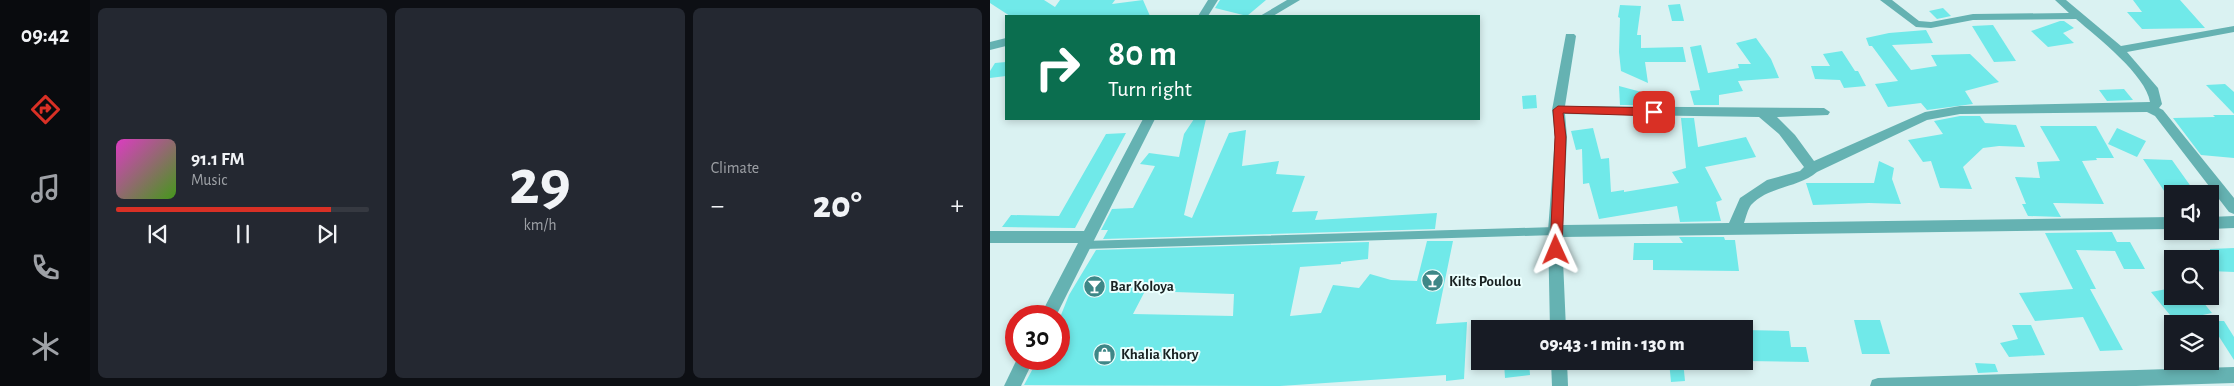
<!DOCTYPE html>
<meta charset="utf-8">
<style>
body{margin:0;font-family:"Alegreya Sans",sans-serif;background:#242831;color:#f1f3f6;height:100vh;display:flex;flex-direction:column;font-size:19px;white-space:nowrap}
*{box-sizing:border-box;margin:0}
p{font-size:16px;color:#9ea1a6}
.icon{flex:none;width:28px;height:28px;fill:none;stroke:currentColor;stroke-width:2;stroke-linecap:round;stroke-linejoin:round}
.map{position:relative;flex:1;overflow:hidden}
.details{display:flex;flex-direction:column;gap:8px;padding:8px;background:#0d0f14;width:900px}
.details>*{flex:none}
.banner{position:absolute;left:15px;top:15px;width:475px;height:105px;border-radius:0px;box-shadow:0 2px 8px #0003;background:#0b6e4f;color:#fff;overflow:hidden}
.tools{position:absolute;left:1174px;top:185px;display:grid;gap:10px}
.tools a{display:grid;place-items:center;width:55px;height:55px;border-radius:0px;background:#171b24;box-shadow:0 2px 8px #0003;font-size:25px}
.speed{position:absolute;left:15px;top:305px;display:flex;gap:10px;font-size:25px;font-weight:700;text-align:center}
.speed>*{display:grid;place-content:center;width:65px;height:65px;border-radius:50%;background:#171b24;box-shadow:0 2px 8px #0003;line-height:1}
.speed .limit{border:8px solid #d22;background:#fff;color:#111}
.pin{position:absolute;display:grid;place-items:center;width:42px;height:42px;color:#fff;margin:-21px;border-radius:10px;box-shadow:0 2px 8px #0006}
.me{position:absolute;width:55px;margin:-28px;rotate:359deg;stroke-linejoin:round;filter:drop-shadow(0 0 4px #0008)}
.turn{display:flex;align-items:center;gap:18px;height:105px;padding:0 20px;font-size:22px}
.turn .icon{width:65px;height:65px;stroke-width:2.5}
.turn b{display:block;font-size:35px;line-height:42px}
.big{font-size:38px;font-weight:800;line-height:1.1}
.details .card{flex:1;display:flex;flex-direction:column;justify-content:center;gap:8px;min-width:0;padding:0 18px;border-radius:8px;background:#242831}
.details .dial{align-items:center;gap:0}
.dial b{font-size:65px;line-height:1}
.song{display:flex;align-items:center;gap:15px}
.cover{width:60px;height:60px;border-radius:8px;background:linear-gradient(135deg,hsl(310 70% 55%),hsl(100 70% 35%))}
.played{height:5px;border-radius:2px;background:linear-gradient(90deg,#d93025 85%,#363941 85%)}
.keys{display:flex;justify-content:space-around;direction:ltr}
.heat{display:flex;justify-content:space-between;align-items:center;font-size:28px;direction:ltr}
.details .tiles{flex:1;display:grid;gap:8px;grid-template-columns:repeat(3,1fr)}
.trip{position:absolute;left:481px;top:320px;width:282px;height:50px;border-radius:0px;background:#171b24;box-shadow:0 2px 8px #0003;font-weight:800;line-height:50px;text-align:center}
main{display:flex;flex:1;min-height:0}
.menu{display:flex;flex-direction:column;width:90px;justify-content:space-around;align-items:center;background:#090b0e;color:#9ea1a6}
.menu .icon{width:35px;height:35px}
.menu .active{color:#d93025}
.menu b{font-size:22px;color:#f1f3f6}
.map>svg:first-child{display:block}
</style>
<main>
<nav class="menu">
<b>09:42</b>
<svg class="icon active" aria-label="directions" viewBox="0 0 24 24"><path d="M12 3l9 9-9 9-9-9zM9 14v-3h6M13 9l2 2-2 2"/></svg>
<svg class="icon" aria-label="music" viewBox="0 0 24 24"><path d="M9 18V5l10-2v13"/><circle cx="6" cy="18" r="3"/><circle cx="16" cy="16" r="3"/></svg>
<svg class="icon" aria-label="phone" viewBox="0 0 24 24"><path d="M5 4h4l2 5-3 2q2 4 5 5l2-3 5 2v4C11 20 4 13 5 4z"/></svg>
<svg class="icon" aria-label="climate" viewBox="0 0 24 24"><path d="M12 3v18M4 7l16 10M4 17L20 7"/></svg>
</nav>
<section class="details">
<div class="tiles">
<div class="card">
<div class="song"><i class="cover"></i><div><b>91.1 FM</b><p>Music</p></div></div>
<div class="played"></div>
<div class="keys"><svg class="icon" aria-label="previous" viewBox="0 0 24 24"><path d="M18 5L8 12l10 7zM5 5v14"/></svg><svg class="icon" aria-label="pause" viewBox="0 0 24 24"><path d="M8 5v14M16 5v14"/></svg><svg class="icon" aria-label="next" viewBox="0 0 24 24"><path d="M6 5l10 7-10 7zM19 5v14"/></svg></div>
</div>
<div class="card dial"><b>29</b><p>km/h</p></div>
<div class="card"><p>Climate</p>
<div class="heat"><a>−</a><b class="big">20°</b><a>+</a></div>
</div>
</div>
</section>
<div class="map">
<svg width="1244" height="386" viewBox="0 0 1244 386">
<rect width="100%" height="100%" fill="#daf2f2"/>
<g fill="#70e9e9" fill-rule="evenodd">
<polygon points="0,0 54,0 65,7 70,0 125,0 122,4 153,0 160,16 20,16 0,3"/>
<polygon points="230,0 276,0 257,16 225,8"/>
<polygon points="1143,0 1190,0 1215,28 1152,29 1137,12 1152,12"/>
<polygon points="690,4 694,21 682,21 678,5"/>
<polygon points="630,5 651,6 647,35 651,35 651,48 693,47 696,62 655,62 658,83 631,71 629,52 630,18 628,17"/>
<polygon points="953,8 961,16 947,19 939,11"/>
<polygon points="1070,21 1074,21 1084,28 1073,33 1084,43 1058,47 1041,31"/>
<polygon points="1003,25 1026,61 1004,62 982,26"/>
<polygon points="936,30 943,43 902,45 921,70 947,66 941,55 980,54 1009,82 975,91 983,104 937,110 931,103 898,107 885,84 908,81 882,46 879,46 876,38 899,33"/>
<polygon points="766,38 781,59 789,78 748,81 753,91 729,95 729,105 704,105 700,91 710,90 700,47 711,45 718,73 749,68 748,64 761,64 746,43"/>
<polygon points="852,51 865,71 868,71 876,86 854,88 850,80 825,79 821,66 840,66 833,54"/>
<polygon points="16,62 16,76 0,78 0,71 5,63"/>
<polygon points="1235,84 1244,92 1244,114 1216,85"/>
<polygon points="629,86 659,94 659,105 630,105"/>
<polygon points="1134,89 1143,100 1117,101 1109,90"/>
<polygon points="546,95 547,108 533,109 532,96"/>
<polygon points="1223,115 1244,115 1244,158 1211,155 1183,118 1225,117"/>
<polygon points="970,116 990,116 995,123 1026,125 1035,147 1009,146 993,148 973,167 982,189 950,188 941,161 933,162 918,140 953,134 944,121"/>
<polygon points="691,118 704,118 708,147 756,137 766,157 715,167 732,200 726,202 731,221 690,222 687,206 609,219 599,183 593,184 592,149 586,150 581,131 603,128 611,159 619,158 621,192 634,190 634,192 689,183 682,172 696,168"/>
<polygon points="204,119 216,119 194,215 202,218 239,133 256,130 252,166 289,161 286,174 315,176 302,212 328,211 325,220 447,213 445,229 113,239 118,230 111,230 122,209 143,208 165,166 150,164 159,153 189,157 194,134"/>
<polygon points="1050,126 1106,126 1124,158 1106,158 1107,160 1092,161 1114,204 1066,203 1063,203 1071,217 1038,216 1032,204 1036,204 1025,177 1050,178 1047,162 1070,161"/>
<polygon points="1127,128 1156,141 1147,157 1118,144"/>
<polygon points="136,133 85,228 12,227 21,215 69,216 116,134"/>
<polygon points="1153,159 1182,160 1202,188 1182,188 1182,203"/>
<polygon points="889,161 904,168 902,179 911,204 879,203 823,205 816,183 884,183"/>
<polygon points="1122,232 1127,242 1140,242 1155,269 1134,269 1125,251 1086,250 1106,289 1100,289 1133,350 1110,351 1093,317 1045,321 1029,293 1083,289 1055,233"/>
<polygon points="689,237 734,237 735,240 745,240 749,271 663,270 663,260 643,260 644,243 693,243"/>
<path d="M437,241h26l-17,83 31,-2 -3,57 -18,2v-6l-166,11 -256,-1 14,-26h21v-39l10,-25 27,-45 273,-8 -1,17 -27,3v2l-41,3 -10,49 31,-3 12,-28 26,3 11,-14 21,6 26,1zM155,291l89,3 -1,22 -100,-2z"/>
<polygon points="1244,248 1244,272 1220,271 1220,249"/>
<polygon points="1182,288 1182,296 1208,296 1222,313 1185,321 1161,292"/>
<polygon points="864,320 890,320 900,354 872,354"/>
<polygon points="1219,321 1234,321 1244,337 1244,360"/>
<polygon points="1022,325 1041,325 1055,355 1019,357 1010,343 1028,339"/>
<polygon points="755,330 799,331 801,347 816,347 819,362 757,361"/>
<polygon points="514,361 539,361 540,375 515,378"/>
<polygon points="679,361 693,361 695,381 681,382"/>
<polygon points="985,363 1005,364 1008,372 988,373"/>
</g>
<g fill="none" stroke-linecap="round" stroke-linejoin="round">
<polyline stroke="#65b2b2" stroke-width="8" points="94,245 565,231"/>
<g fill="#65b2b2" fill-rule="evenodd">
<polygon points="218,0 228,0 218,16 208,16"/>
<polygon points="297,0 310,0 283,16 270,16"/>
<path d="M890,0h12l27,21 12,1 42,-8 96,-1 -14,-13h11l55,46 113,-20v6l-107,20 31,36 4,16 -3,4 4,2 71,88v16l-5,-2 -74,-96 -8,-4 -187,2 -33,6 -110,52c-19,16 -48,14 -66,33 -3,4 -5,12 -7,18l428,-6v12l-610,8 4,92h-16l-2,-98 7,-94 -3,-27 14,-76h8l2,2 -11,70 259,2 6,4 -2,3 -51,2 18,18 19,26 111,-49 35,-6 190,-4c-4,-27 -53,-65 -74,-83l-103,1 -42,8 -15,-1zM575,114l194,3 20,17 25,33 -4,4 -33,9 -27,18 -11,25 -166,2 4,-88z"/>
<polygon points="16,38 16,46 0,50 0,42"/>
<polygon points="153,119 165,119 66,316 50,316 88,243 0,243 0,231 94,231"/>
<polygon points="1244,216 1244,228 1220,229 1220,217"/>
<polygon points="27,359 44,359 31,386 14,386"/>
<polygon points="561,361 577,361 578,386 562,386"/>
<polygon points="1244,367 1244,383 1146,386 880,386 882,380 888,378"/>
</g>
</g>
<polygon fill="#d93025" stroke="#8d1f18" points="568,106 664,108 669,112 664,116 573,113 576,137 572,250 570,254 561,254 560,250 565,137 563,110"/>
<defs>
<symbol id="bar-disc" viewBox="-11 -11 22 22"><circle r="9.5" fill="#3e8787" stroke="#ebfffe"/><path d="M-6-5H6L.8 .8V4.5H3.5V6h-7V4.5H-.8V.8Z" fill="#fff"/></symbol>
<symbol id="shop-disc" viewBox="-11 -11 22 22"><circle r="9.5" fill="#3e8787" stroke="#ebfffe"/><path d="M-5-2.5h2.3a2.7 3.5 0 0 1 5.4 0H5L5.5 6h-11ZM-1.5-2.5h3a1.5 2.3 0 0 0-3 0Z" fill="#fff"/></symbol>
</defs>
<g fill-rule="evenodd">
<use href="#bar-disc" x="430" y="268" width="25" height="25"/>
<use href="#bar-disc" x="92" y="274" width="25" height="25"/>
<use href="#shop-disc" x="102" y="342" width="25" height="25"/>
</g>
<g text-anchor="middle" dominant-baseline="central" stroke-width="4" stroke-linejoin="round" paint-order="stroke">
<g font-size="15" font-weight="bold" fill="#182121" stroke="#ebfffe" text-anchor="start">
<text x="459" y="281">Kilts Poulou</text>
<text x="120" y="286">Bar Koloya</text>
<text x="131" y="354">Khalia Khory</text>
</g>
</g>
</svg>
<div class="tools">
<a><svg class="icon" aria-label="sound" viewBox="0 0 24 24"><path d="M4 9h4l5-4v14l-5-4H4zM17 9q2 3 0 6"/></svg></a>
<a><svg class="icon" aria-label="search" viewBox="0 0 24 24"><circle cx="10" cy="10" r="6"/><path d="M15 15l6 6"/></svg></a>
<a><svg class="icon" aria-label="layers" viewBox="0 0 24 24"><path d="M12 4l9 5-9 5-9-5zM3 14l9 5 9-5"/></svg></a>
</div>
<div class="speed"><div class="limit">30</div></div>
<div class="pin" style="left:664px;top:112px;background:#d93025"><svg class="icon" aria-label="arrive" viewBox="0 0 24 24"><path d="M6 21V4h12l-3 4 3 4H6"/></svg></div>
<svg class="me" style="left:566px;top:250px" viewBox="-20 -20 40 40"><path d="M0-17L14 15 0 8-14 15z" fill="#d93025" stroke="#fff" stroke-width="4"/></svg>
<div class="trip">09:43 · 1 min · 130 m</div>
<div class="banner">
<div class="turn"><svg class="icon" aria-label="right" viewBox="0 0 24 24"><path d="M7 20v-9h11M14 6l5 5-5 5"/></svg><div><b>80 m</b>Turn right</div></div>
</div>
</div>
</main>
